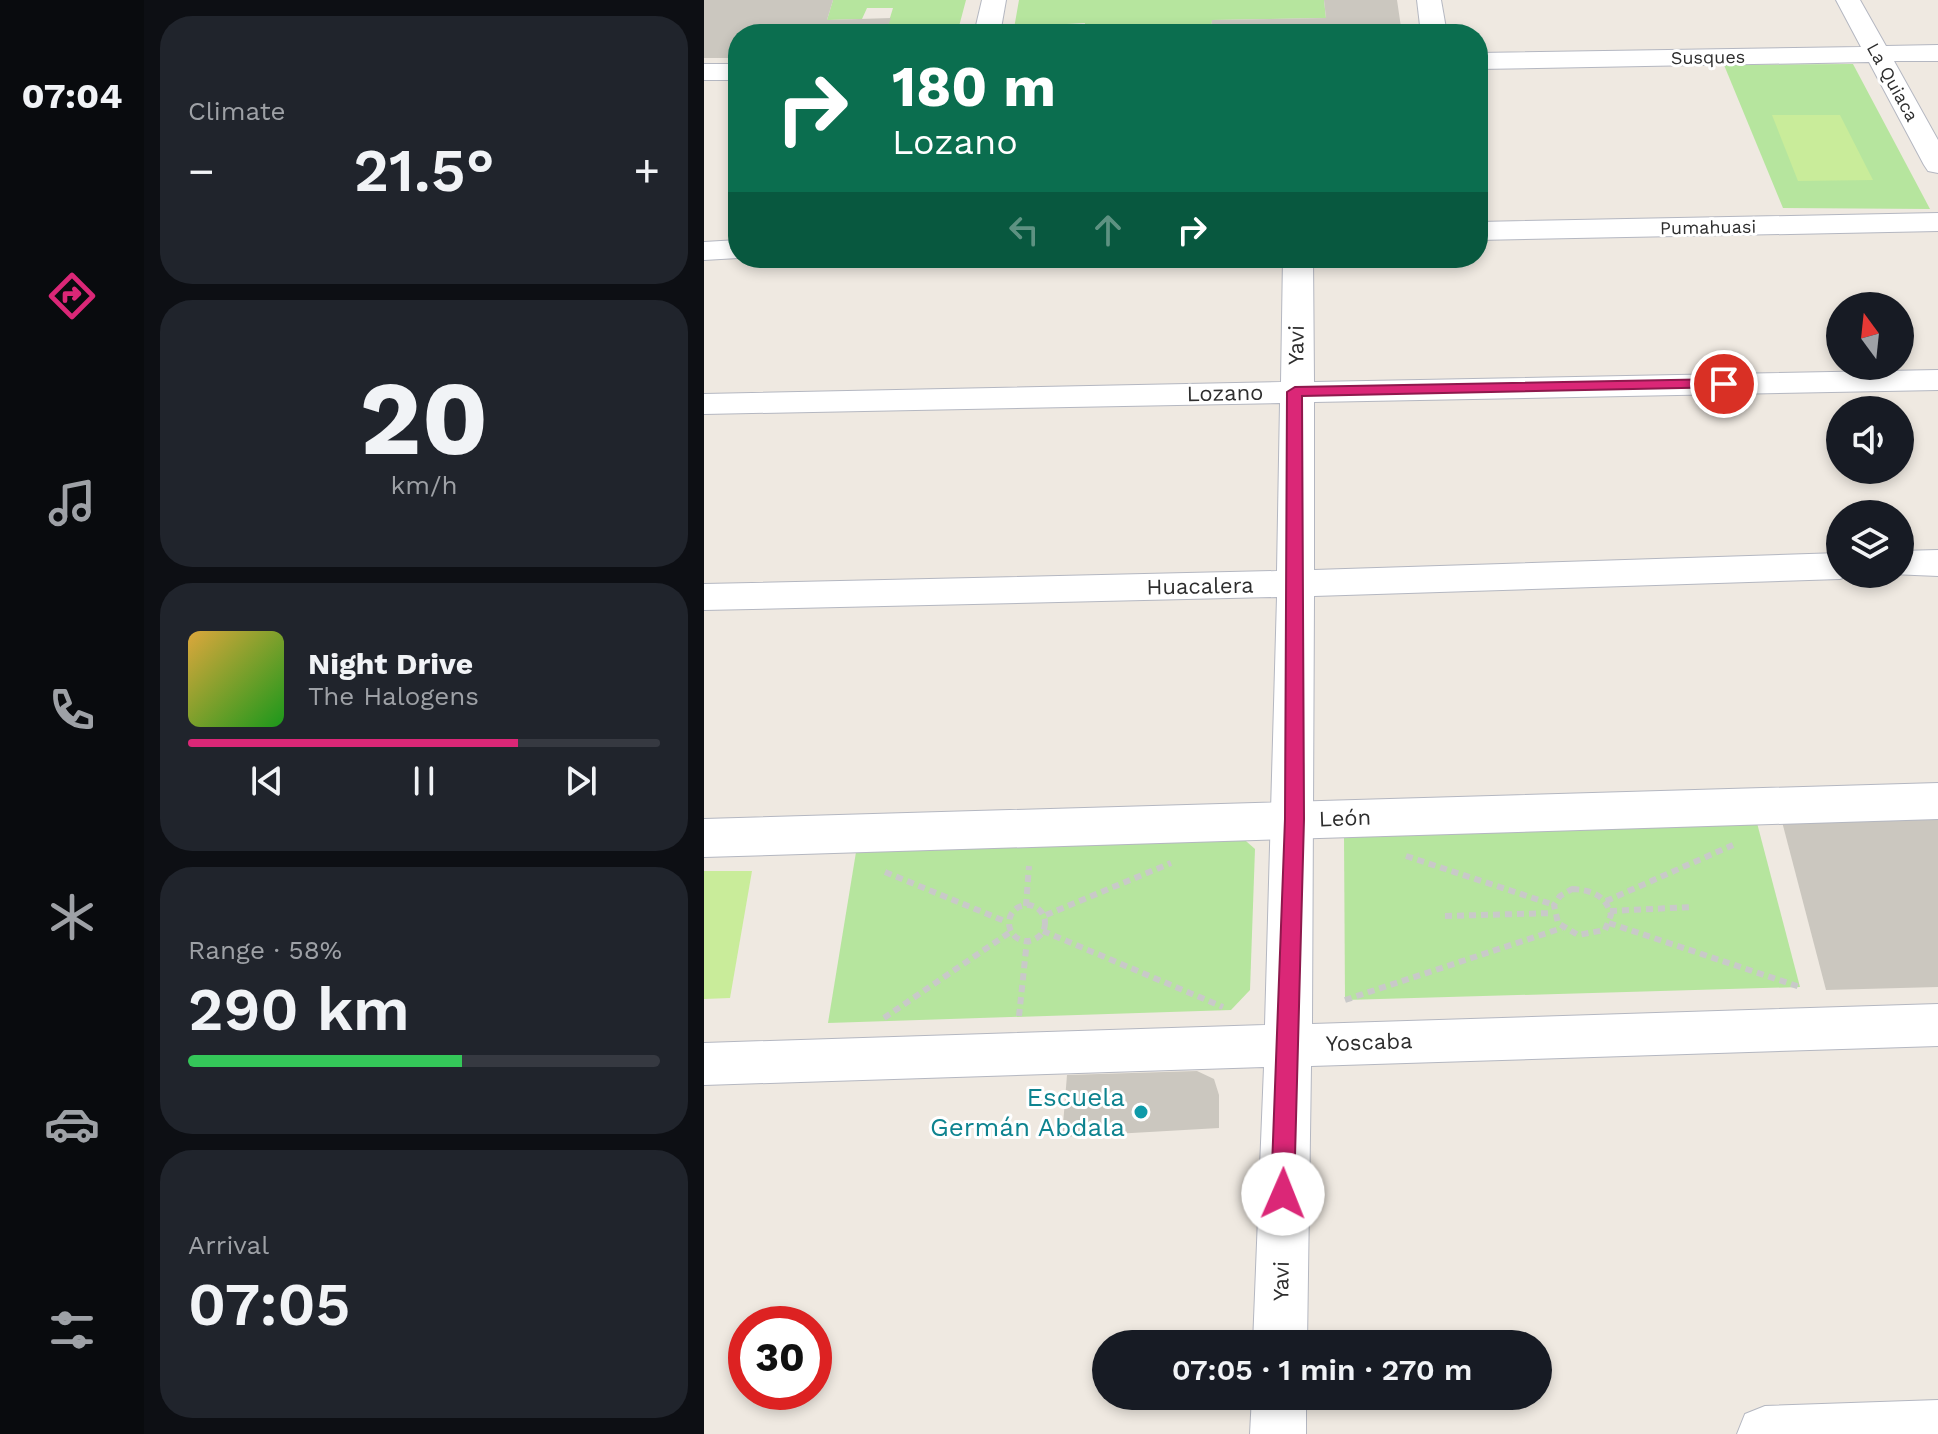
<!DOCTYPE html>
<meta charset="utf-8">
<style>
body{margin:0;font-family:"Work Sans",sans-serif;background:#20242c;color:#f1f3f6;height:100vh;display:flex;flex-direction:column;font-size:30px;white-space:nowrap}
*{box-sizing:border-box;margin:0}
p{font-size:26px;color:#9ea1a6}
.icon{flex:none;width:44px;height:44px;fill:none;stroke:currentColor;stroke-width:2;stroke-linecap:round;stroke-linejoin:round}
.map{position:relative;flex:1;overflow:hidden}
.side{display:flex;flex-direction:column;gap:16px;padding:16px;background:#0d0f14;width:560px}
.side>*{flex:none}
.hud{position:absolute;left:24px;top:24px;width:760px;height:244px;border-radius:32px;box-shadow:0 4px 12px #0003;background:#0b6e4f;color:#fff;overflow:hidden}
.needle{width:52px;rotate:345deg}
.fabs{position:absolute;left:1122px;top:292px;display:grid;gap:16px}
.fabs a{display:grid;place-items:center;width:88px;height:88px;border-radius:50%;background:#171b24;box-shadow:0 4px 12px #0003;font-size:40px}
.speed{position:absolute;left:24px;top:1306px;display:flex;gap:16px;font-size:40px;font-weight:700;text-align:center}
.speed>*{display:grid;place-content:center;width:104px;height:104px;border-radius:50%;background:#171b24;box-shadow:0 4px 12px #0003;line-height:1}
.speed .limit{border:12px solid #d22;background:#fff;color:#111}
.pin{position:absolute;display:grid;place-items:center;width:68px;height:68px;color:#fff;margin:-34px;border:4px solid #fff;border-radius:50%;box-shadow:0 2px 8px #0007}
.me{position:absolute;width:88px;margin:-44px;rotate:1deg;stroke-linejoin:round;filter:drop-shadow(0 0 6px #0008)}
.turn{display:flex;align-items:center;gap:28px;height:168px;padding:0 32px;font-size:36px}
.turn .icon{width:104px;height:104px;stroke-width:2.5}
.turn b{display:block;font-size:56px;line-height:68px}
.lanes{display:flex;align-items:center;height:76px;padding:0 32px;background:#0003;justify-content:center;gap:40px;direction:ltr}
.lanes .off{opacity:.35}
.big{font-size:60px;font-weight:600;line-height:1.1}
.side .tile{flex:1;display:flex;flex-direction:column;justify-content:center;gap:12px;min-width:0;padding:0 28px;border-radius:32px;background:#20242c}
.side .dial{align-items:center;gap:0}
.dial b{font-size:104px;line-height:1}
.song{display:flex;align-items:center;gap:24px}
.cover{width:96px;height:96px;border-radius:12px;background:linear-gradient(135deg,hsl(40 70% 55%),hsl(120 70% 35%))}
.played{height:8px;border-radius:4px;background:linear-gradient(90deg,#db2777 70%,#363941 70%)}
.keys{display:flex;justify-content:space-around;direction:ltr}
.heat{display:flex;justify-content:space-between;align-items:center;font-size:44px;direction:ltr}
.charge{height:12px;border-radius:6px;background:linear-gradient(90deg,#34c759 58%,#363941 0)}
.trip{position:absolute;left:388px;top:1330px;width:460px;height:80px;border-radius:40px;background:#171b24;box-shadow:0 4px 12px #0003;font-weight:600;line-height:80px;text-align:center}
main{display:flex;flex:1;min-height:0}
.tabs{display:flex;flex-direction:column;width:144px;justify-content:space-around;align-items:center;background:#090b0e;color:#9ea1a6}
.tabs .icon{width:56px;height:56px}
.tabs .on{color:#db2777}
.tabs b{font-size:36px;color:#f1f3f6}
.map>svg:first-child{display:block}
</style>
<main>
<nav class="tabs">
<b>07:04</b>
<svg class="icon on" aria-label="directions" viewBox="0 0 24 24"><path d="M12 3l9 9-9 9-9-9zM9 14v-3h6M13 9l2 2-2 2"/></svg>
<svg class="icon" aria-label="music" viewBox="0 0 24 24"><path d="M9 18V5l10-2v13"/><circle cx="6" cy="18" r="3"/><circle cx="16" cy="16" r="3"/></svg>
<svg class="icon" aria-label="phone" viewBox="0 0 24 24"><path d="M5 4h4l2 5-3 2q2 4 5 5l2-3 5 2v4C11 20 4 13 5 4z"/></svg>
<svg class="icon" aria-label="climate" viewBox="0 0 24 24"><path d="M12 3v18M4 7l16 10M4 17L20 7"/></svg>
<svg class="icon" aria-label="car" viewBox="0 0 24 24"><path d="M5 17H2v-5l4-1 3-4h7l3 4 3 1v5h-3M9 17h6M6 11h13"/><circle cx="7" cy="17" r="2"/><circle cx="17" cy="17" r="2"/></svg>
<svg class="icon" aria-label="filters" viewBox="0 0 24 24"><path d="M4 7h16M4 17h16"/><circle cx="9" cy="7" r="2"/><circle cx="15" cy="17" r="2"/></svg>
</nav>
<section class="side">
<div class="tile"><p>Climate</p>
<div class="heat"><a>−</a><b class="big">21.5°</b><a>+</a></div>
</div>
<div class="tile dial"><b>20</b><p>km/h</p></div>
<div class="tile">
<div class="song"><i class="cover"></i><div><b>Night Drive</b><p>The Halogens</p></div></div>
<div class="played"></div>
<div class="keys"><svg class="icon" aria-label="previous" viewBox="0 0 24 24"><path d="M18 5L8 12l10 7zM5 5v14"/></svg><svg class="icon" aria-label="pause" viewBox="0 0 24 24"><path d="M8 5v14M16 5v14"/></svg><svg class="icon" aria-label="next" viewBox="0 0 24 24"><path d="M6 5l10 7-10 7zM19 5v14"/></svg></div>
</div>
<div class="tile"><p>Range · 58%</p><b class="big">290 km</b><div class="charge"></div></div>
<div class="tile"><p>Arrival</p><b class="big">07:05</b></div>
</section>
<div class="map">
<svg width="1234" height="1434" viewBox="0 0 1234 1434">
<rect width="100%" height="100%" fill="#efe9e1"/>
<g fill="#b6e59e">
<polygon points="129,0 262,0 253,34 181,34 189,8 163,8 158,19 123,20"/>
<polygon points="315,0 620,0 622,18 508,20 507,34 444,34 444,28 380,29 381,23 345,25 344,34 309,34"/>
<polygon points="1149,64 1226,209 1079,208 1020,65"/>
<polygon points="1053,823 1096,987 641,1000 640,836"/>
<polygon points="534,834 551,849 546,990 527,1010 124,1023 153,846"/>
</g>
<g fill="#c9ec9a">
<polygon points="1136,115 1169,180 1094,181 1068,115"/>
<polygon points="0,871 48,871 26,998 0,999"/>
</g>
<g fill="#cbc7bf">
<polygon points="0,0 129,0 123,20 187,18 181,34 34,34 34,58 0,58"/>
<polygon points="620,0 693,0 698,34 507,34 508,20 622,18"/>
<polygon points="1234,812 1234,987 1122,990 1076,814"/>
<polygon points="493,1071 510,1079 515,1095 515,1128 358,1137 363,1075"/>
</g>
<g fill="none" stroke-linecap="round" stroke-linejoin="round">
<defs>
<g id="street">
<polygon points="278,0 302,0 296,34 270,34"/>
<polygon points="713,0 737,0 743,34 717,34"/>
<polygon points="1132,0 1156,0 1182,46 1234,45 1234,61 1190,61 1234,140 1234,173 1224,171 1220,165 1165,62 774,69 774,53 1157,47"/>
<rect x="0" y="64" width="34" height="16"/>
<polygon points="1234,213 1234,231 774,240 774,222"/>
<polygon points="34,240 34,258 0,260 0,242"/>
<polygon points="579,258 609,258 610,382 1234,370 1234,390 610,402 610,570 1136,553 1136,574 1150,574 1136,579 610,596 608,1024 1234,1004 1234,1046 607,1066 603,1344 549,1344 560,1067 0,1085 0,1043 561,1025 573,597 0,610 0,584 573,571 576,403 0,414 0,394 577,382"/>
<polygon points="1234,550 1234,576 1187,574 1196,574 1196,551"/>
<polygon points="548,1396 602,1396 602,1434 546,1434"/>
<polygon points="1234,1400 1234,1434 1033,1434 1041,1414 1061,1406"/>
</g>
<polygon id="secondary" points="1234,783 1234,819 0,857 0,819"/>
</defs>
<use href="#street" stroke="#b4b7c1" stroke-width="2"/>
<use href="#secondary" stroke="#b4b7c1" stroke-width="2"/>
<g stroke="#c9c9c9" stroke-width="6" stroke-dasharray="7 5" stroke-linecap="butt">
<polyline points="702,856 850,905"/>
<polyline points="181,872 303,922"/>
<path d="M868,889c19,1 34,6 39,26l-6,15 -27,5 -20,-12 -4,-18 6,-9z"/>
<polyline points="902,901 1029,845"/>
<circle cx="323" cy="923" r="18"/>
<polyline points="322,906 325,866"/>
<polyline points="906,911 988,907"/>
<polyline points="342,915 467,863"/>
<polyline points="741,916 849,913"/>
<polyline points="905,923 1096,987"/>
<polyline points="339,931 519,1007"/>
<polyline points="641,1000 858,928"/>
<polyline points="315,1016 323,940"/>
<polyline points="180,1018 305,933"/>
</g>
<use href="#street" fill="#fff" fill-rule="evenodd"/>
<use href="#secondary" fill="#fff" fill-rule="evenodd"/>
</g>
<polygon fill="#db2777" stroke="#8e194d" stroke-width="2" points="1020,379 1025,381 1025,387 598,396 600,819 590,1194 587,1202 579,1205 571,1202 567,1194 581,819 583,392 591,387"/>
<circle fill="#0f9aa8" stroke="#fff" stroke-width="3" cx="437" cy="1112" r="8"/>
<g text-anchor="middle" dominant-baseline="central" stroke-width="6" stroke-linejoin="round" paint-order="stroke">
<g font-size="18" fill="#2e2e2e" stroke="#fff">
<text transform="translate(1004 57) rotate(-1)">Susques</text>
<text transform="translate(1189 82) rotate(61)">La Quiaca</text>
<text transform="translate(1004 227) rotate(-1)">Pumahuasi</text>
</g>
<g font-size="22" fill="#2e2e2e" stroke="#fff">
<text transform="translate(592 345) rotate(-89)">Yavi</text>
<text transform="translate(521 393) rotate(-1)">Lozano</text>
<text transform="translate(496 586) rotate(-1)">Huacalera</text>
<text transform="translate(641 818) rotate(-2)">León</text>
<text transform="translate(665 1042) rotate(-2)">Yoscaba</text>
<text transform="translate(577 1281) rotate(-89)">Yavi</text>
</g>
<g font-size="26" fill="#0d838f" stroke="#fff" text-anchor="end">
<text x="421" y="1097">Escuela<tspan x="421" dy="30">Germán Abdala</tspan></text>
</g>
</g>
</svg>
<div class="fabs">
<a><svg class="needle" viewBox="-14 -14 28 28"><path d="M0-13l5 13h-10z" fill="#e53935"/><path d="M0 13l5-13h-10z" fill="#9ea1a6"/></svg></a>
<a><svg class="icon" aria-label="sound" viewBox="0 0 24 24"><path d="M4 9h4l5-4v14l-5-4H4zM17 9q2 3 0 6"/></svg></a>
<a><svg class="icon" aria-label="layers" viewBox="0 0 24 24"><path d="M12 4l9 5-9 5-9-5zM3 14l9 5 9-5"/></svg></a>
</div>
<div class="speed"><div class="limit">30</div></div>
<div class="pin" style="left:1020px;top:384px;background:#d93025"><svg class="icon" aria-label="arrive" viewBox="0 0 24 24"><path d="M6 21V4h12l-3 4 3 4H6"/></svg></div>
<svg class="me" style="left:579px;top:1194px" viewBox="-20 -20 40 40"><circle r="19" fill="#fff"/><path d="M0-13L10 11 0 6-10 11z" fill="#db2777"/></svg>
<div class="trip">07:05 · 1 min · 270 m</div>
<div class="hud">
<div class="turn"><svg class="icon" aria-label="right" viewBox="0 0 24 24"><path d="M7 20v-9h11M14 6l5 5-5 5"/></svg><div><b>180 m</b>Lozano</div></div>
<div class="lanes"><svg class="icon off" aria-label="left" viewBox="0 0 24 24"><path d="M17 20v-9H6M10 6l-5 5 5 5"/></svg><svg class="icon off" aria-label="ahead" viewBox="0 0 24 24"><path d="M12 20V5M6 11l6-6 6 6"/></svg><svg class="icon" aria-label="right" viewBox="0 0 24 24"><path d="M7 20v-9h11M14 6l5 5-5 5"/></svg></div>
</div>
</div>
</main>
